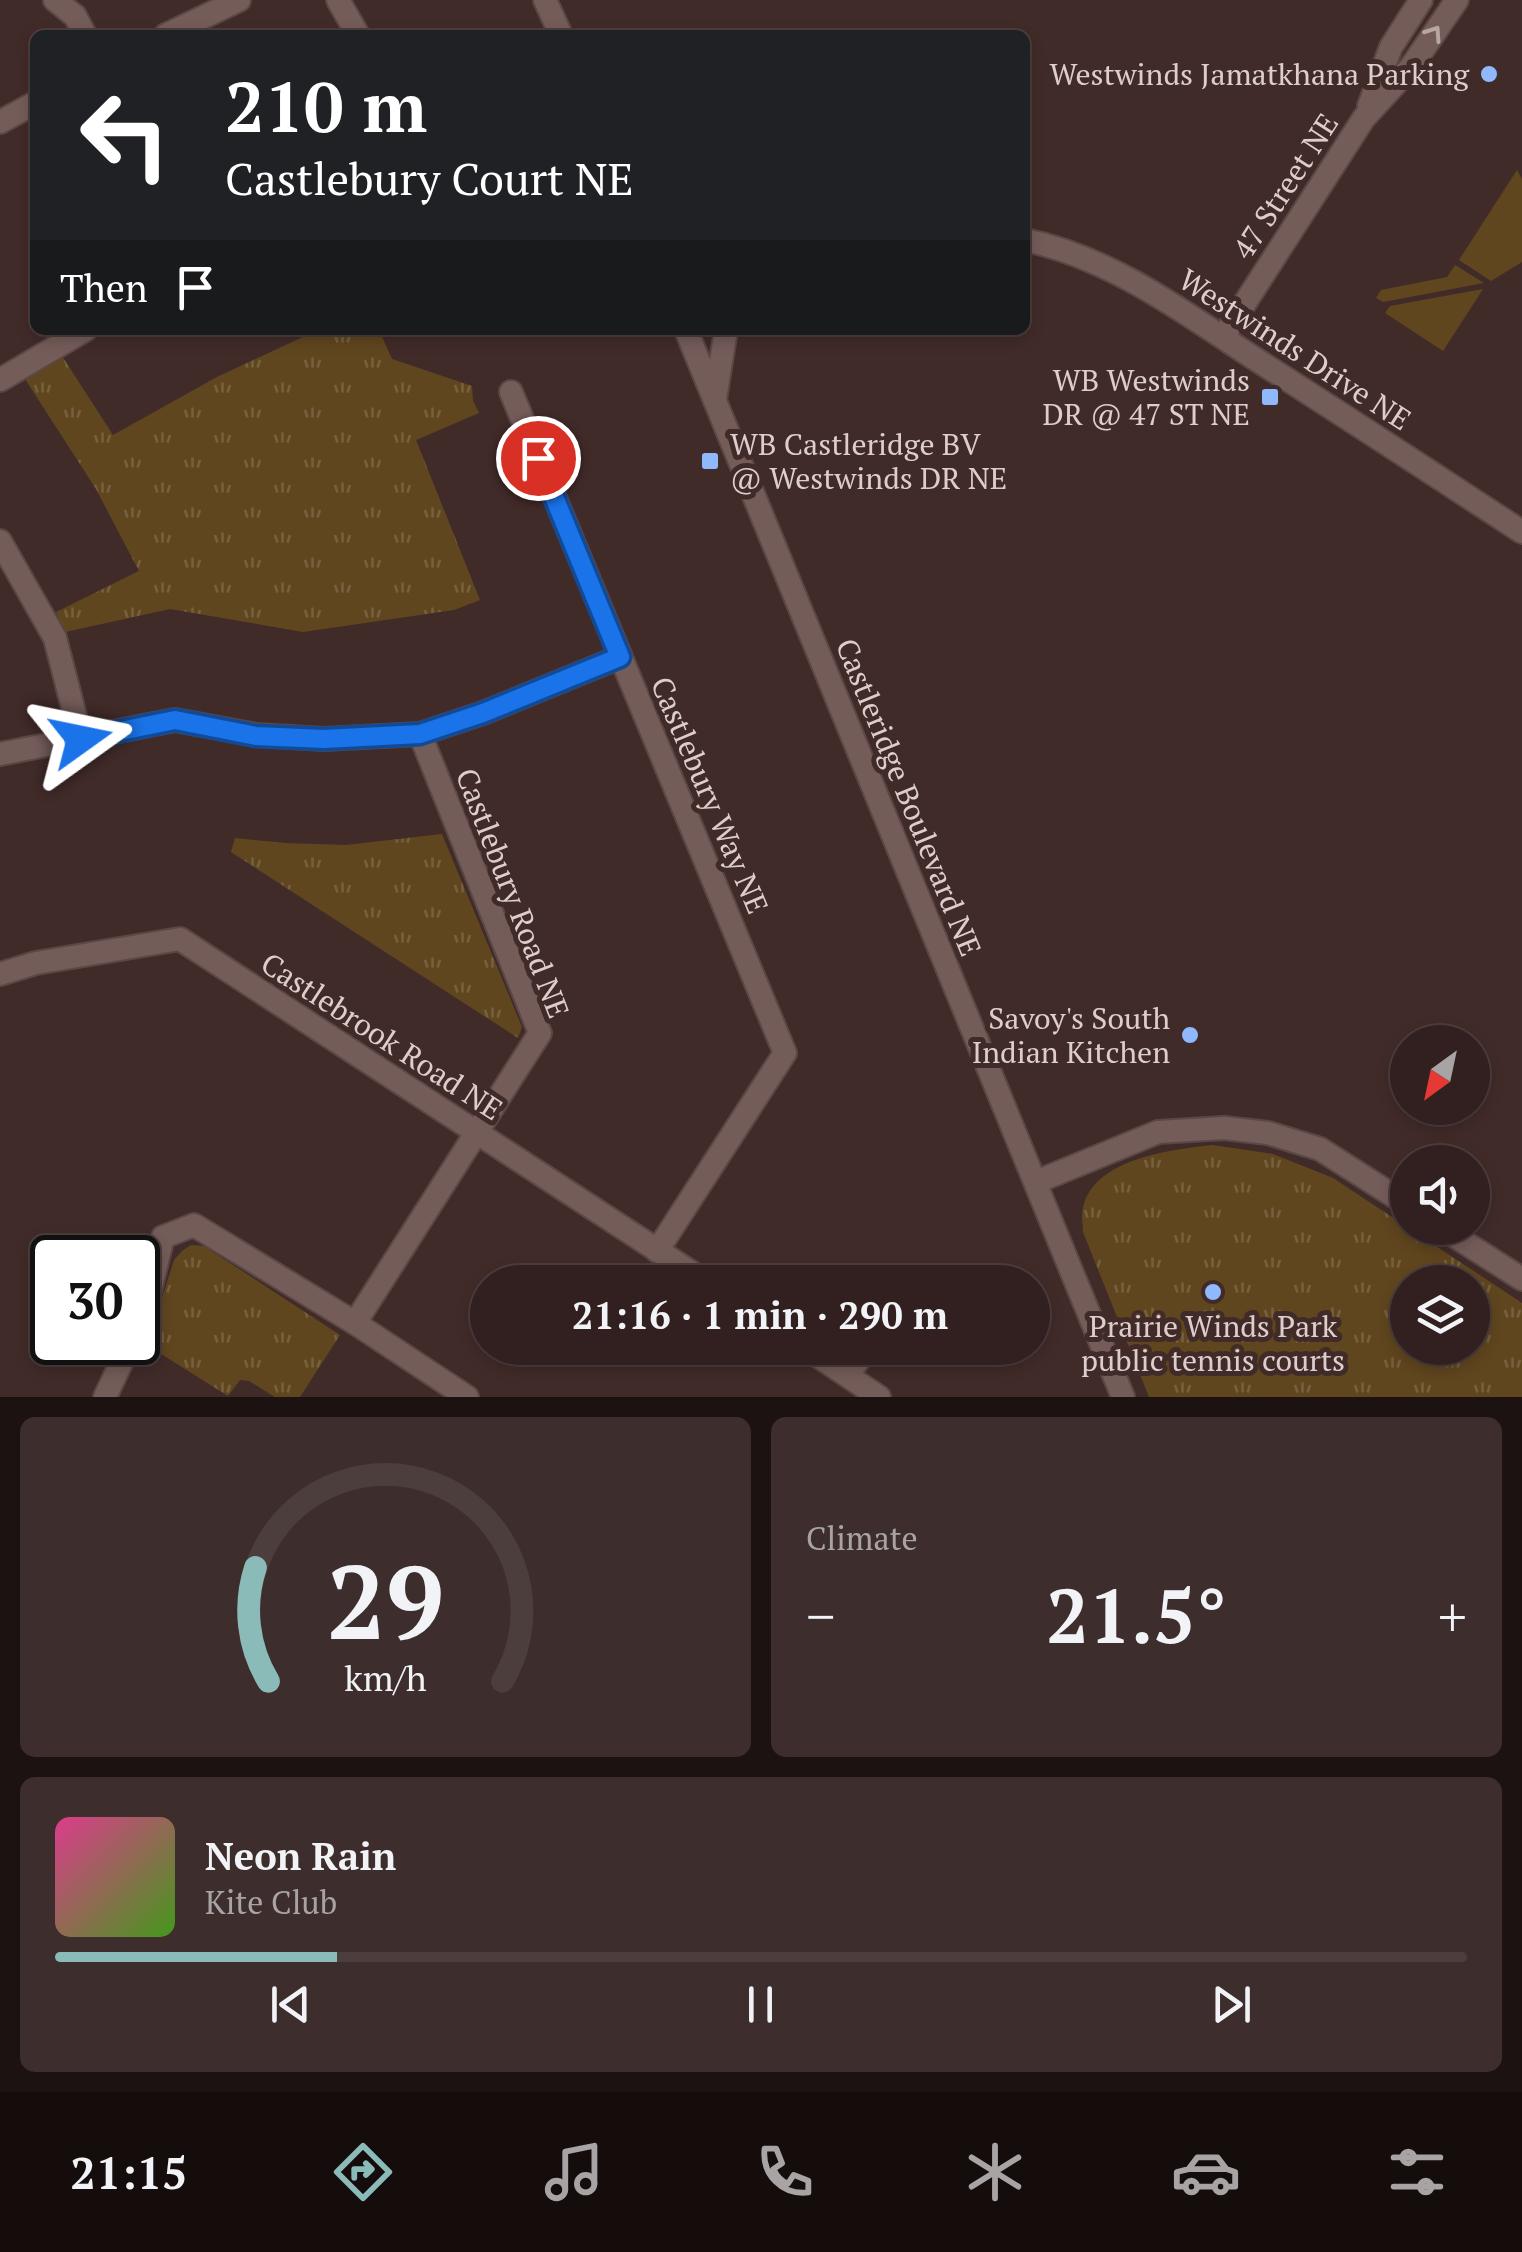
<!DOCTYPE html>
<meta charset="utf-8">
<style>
body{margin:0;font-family:"PT Serif",serif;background:#3d2d2c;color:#f1f3f6;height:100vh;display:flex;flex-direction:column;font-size:38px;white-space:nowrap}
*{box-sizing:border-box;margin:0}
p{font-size:32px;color:#a8a3a4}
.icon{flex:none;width:55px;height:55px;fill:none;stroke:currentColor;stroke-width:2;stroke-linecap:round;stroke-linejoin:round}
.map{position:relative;height:1397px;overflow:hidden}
.panel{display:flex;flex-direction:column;gap:20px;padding:20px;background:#1b1211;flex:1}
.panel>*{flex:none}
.banner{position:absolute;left:30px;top:30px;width:1000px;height:305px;border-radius:15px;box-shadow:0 5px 15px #0003,0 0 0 2px #4c3e3d;background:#202124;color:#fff;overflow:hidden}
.needle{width:65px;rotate:213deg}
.buttons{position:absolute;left:1390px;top:1025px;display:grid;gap:20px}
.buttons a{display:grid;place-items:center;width:100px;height:100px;border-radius:50%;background:#31201f;box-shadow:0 5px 15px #0003,0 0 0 2px #4c3e3d;font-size:50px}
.speed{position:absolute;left:30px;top:1235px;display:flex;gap:20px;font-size:50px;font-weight:700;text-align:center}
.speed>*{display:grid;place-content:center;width:130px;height:130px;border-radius:50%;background:#31201f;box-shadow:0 5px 15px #0003,0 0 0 2px #4c3e3d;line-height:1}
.speed .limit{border:5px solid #111;border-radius:15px;background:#fff;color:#111}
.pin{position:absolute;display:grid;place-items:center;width:85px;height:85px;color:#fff;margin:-42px;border:5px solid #fff;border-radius:50%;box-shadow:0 2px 10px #0007}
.me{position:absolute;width:110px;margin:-55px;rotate:78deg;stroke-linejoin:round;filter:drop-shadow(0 0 8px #0008)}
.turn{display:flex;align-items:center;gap:35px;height:210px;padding:0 30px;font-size:45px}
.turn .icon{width:130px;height:130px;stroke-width:2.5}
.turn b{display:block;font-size:70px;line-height:85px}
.then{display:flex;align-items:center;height:95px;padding:0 30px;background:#0003;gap:20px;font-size:38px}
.big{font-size:75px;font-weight:600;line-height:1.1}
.panel .card{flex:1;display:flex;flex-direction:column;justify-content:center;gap:15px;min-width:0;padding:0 35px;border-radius:15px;background:#3d2d2c}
.panel .dial{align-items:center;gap:0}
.dial svg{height:260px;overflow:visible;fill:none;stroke:#4c3e3d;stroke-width:7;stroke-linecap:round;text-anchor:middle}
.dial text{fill:#f1f3f6;stroke:none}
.song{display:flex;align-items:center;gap:30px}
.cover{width:120px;height:120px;border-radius:15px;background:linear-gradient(135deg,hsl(330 70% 55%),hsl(100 70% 35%))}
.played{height:10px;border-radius:5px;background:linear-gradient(90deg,#8bbbb9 20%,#4c3e3d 20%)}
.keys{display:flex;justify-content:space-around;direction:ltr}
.heat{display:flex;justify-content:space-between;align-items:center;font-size:55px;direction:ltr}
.panel .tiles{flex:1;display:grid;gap:20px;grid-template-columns:1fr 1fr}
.card:last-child{grid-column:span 2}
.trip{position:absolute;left:470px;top:1265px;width:580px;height:100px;border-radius:50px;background:#31201f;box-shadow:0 5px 15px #0003,0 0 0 2px #4c3e3d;font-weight:600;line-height:100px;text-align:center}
.tab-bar{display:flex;height:160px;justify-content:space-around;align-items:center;background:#140d0c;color:#a8a3a4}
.tab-bar .icon{width:70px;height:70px}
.tab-bar .current{color:#8bbbb9}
.tab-bar b{font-size:45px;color:#f1f3f6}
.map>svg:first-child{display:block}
</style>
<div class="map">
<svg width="1522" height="1397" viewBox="0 0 1522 1397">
<defs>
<pattern id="park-tufts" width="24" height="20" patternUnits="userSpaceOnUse" patternTransform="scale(2.5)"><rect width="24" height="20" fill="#60461f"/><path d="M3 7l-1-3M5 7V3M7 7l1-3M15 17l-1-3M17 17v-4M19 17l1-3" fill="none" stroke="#76603e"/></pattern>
</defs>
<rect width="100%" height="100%" fill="#412b29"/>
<g fill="#60461f">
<polygon points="1517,170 1522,179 1522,262 1491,281 1459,260"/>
<polygon points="1455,265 1484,283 1383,302 1376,298 1381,290 1447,277"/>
<polygon points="1483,289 1443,351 1385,313 1390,306"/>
</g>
<g fill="url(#park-tufts)" fill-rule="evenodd">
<polygon points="318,330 379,330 392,359 472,386 473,401 479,413 416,440 480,600 454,610 303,632 170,609 65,632 56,612 139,571 96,489 25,379 62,356 113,435 217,377"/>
<polygon points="442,834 522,1027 518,1038 231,852 235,838 284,843 346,845"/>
<path d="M1212,1145l61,9 60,24 189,125v94h-373l-66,-165c0,-8 -2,-17 0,-24 11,-50 88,-58 129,-63zM1472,1282v66h-64v-66z"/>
<polygon points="191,1245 204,1246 340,1335 300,1397 275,1397 249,1381 240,1380 228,1396 147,1345 174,1260 182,1251"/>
</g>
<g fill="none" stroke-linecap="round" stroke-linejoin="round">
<defs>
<g id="minor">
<polyline points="55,0 75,16 85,35"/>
<polyline points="338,0 358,35"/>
<polyline points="545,0 561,35"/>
<polyline points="166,35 239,0"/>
<polyline points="1369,106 1391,47 1421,0"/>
<polyline points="0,122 35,103"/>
<path d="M1025,240c88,18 161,74 235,122 88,56 175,113 262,170"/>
<polyline points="686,330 1123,1397"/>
<polyline points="1223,337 1364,118 1411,67 1457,0"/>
<polyline points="0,380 85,330"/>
<polyline points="511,392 785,1053 657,1251"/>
<polyline points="715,399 726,330"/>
<polyline points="0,541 55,638 81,739"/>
<polyline points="0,754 175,720 256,735 324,739 420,734 483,713 620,657"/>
<polyline points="0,974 36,963 180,939 706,1282"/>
<polyline points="1036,1182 1158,1132 1224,1128 1268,1133 1320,1149 1408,1205"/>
<polyline points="1442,1228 1522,1279"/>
<polyline points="355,1323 540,1033 420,734"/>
<polyline points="138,1329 145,1311 163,1237 194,1225 355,1323 467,1397"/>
<polyline points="806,1348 879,1397"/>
<polyline points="848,1375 867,1348"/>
<polyline points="105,1397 131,1342"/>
</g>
</defs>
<use href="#minor" stroke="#5a4746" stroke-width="26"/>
<use href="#minor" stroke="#745c59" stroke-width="22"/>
</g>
<defs><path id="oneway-chevron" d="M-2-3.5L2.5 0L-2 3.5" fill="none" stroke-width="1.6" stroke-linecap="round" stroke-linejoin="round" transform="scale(2.5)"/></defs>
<use stroke="#b8a6a4" href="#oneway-chevron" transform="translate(1434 33) rotate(-56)"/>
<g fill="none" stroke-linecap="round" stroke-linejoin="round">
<defs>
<polyline id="route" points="81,739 175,720 256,736 324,739 420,734 483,713 620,657 538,458"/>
</defs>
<use href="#route" stroke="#114b97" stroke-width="25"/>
<use href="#route" stroke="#1a73e8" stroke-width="18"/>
</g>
<g fill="#90b8fd" stroke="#412b29" stroke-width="4">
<circle cx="1489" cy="74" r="10"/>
<rect x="1260" y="387" width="20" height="20" rx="5"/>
<rect x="700" y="451" width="20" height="20" rx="5"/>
<circle cx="1190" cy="1035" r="10"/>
<circle cx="1213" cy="1292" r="10"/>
</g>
<g text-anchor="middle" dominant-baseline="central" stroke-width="10" stroke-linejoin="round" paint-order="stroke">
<g font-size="30" fill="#ddcecd" stroke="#412b29" text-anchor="end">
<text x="1469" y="74">Westwinds Jamatkhana Parking</text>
<text x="1250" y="380">WB Westwinds<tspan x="1250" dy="34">DR @ 47 ST NE</tspan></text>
<text x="730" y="444" text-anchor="start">WB Castleridge BV<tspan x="730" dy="34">@ Westwinds DR NE</tspan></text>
<text x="1170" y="1018">Savoy's South<tspan x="1170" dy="34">Indian Kitchen</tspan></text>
<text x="1213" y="1326" text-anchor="middle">Prairie Winds Park<tspan x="1213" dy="34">public tennis courts</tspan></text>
</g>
<g font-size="30" fill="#ddcecd" stroke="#412b29">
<text transform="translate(1285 186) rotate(-57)">47 Street NE</text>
<text transform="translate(1295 349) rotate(33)">Westwinds Drive NE</text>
<text transform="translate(710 795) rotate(67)">Castlebury Way NE</text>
<text transform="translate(909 797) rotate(68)">Castleridge Boulevard NE</text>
<text transform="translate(513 893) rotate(69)">Castlebury Road NE</text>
<text transform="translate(382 1036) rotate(33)">Castlebrook Road NE</text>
</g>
</g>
</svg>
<div class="buttons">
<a><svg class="needle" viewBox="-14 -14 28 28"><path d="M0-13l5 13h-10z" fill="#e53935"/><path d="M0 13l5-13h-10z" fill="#a8a3a4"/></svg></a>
<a><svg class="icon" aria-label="sound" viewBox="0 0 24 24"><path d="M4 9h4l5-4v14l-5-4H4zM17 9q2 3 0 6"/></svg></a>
<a><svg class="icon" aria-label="layers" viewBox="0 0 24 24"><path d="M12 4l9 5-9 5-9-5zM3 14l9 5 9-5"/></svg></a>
</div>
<div class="speed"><div class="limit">30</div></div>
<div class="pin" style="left:538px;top:458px;background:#d93025"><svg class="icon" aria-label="arrive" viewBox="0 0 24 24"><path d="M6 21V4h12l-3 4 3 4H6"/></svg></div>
<svg class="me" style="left:81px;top:739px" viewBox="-20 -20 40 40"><path d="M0-17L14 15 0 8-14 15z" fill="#1a73e8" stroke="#fff" stroke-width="4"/></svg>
<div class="trip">21:16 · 1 min · 290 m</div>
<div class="banner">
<div class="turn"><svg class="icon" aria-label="left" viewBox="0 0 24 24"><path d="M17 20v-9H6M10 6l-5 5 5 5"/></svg><div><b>210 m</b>Castlebury Court NE</div></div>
<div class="then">Then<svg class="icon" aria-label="arrive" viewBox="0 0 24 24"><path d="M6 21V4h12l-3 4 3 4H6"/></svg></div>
</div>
</div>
<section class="panel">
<div class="tiles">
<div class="card dial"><svg viewBox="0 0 100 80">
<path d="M14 69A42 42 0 1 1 86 69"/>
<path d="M14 69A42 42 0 0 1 10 34" stroke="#8bbbb9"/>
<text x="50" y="56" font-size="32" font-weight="700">29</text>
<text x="50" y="72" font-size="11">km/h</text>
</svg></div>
<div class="card"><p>Climate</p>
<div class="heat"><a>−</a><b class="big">21.5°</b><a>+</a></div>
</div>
<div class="card">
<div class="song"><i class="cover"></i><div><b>Neon Rain</b><p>Kite Club</p></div></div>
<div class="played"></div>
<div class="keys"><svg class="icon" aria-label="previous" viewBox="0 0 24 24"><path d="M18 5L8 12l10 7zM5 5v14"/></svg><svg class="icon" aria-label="pause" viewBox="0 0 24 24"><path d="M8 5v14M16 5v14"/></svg><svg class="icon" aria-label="next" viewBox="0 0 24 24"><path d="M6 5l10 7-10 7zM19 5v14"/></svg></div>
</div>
</div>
</section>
<nav class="tab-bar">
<b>21:15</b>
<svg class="icon current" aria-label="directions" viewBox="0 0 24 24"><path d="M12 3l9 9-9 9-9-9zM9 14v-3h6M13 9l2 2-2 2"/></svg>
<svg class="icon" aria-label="music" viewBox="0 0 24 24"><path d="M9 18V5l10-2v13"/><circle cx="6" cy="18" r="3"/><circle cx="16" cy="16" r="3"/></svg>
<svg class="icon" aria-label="phone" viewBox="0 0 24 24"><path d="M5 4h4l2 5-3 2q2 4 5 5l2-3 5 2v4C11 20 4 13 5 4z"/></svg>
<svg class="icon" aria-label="climate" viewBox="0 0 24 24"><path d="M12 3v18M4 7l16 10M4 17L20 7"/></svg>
<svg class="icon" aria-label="car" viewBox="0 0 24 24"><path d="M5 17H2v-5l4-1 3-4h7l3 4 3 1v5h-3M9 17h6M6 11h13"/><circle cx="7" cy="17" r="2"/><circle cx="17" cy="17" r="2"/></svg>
<svg class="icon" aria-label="filters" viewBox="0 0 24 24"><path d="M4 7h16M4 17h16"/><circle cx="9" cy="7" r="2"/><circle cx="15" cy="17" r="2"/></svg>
</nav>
